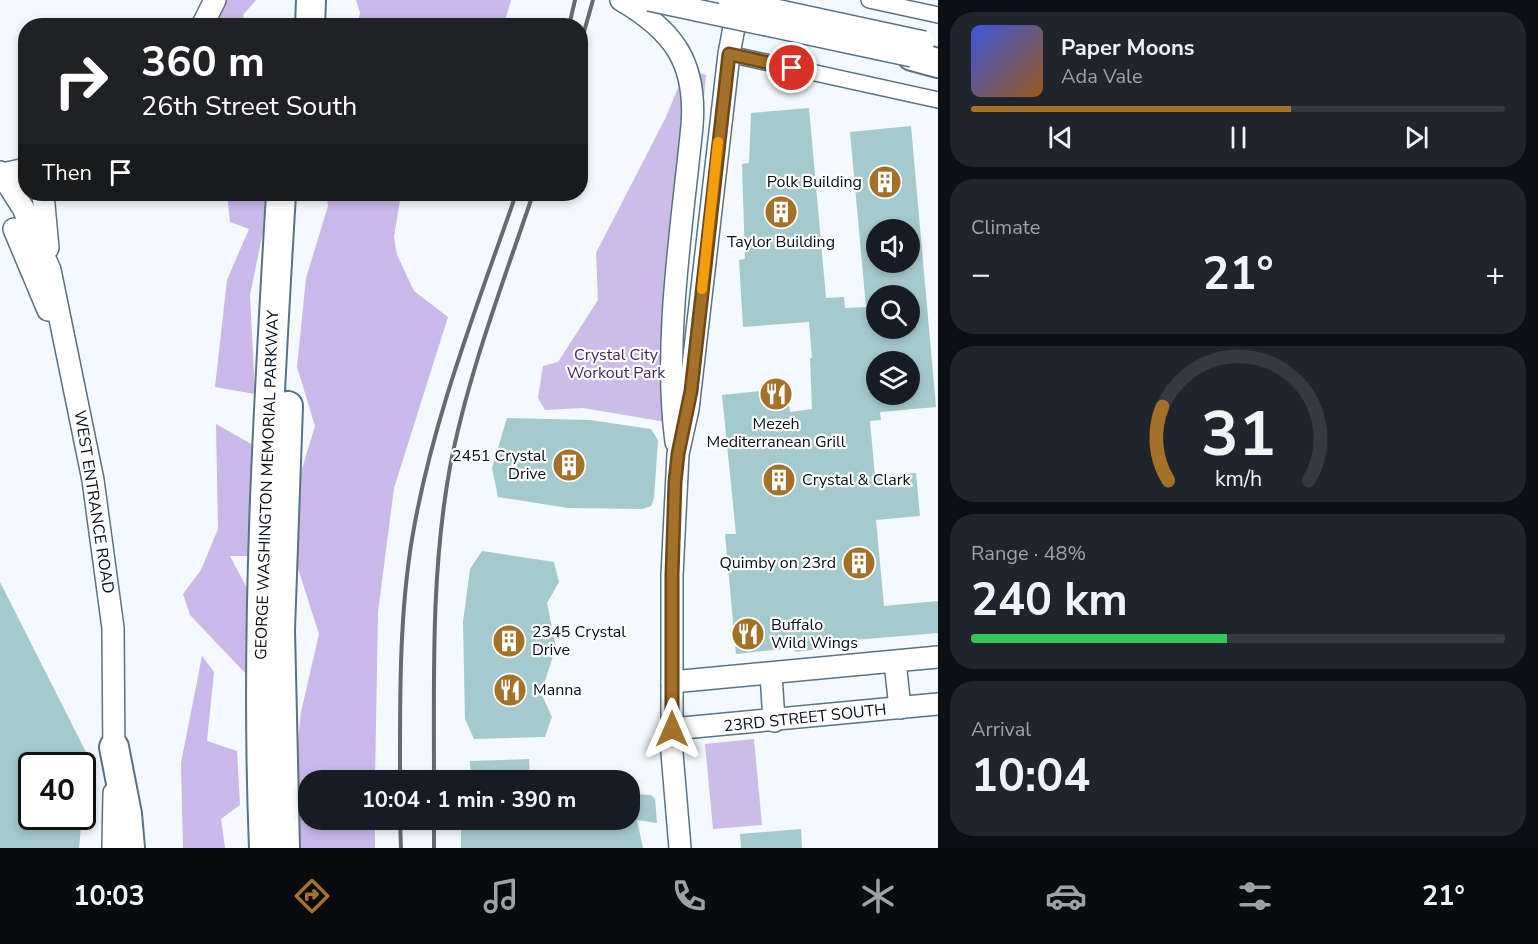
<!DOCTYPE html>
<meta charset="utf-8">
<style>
body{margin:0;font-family:"Nunito Sans",sans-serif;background:#20242c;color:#f1f3f6;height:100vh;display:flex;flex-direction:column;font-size:22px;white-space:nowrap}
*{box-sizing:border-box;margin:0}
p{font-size:20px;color:#9ea1a6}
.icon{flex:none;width:33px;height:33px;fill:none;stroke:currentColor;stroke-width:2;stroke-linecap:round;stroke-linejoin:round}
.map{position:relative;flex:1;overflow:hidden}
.drawer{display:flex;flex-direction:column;gap:12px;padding:12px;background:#0d0f14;width:600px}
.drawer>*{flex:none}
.banner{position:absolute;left:18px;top:18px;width:570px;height:183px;border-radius:24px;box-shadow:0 3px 9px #0003;background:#202124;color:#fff;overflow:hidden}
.tools{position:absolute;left:866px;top:219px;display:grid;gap:12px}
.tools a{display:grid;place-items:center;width:54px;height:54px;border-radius:50%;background:#171b24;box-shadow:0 3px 9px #0003;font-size:30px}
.speed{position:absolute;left:18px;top:752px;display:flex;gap:12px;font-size:30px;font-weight:700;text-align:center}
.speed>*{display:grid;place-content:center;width:78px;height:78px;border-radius:50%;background:#171b24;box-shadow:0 3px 9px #0003;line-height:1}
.speed .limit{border:3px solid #111;border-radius:9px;background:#fff;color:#111}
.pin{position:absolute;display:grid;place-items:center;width:51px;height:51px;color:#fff;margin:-26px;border:3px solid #fff;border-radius:50%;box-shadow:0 2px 6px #0007}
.me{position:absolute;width:66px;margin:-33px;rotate:0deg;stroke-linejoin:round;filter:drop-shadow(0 0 4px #0008)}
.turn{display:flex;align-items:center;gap:21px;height:126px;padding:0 24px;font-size:27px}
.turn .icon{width:78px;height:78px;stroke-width:2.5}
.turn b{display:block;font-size:42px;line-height:51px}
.then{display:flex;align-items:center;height:57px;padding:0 24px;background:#0003;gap:12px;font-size:22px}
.big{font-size:45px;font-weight:700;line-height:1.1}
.drawer .card{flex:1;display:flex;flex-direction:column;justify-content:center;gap:9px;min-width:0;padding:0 21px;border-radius:24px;background:#20242c}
.drawer .dial{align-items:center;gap:0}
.dial svg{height:156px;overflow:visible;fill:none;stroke:#363941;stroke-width:7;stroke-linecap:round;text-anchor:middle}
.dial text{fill:#f1f3f6;stroke:none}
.song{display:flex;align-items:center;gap:18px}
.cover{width:72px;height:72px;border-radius:9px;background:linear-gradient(135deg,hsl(230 70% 55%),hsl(30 70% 35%))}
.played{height:6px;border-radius:3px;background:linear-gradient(90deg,#a47129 60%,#363941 60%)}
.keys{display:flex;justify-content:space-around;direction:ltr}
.heat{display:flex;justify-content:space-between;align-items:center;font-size:33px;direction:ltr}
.charge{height:9px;border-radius:4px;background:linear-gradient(90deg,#34c759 48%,#363941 0)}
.trip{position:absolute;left:298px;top:770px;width:342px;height:60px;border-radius:24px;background:#171b24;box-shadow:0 3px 9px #0003;font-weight:700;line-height:60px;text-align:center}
.tabs{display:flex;height:96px;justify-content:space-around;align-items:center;background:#090b0e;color:#9ea1a6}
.tabs .icon{width:42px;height:42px}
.tabs .active{color:#a47129}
.tabs b{font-size:27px;color:#f1f3f6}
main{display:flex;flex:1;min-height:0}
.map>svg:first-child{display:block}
</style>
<main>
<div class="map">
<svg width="938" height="848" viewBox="0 0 938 848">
<rect width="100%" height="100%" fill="#f3f9fc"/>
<g fill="#ccbce9">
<polygon points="696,72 706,75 701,131 682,130 676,194 673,194 671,220 674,220 666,422 583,408 545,410 538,398 543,366 558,362 598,300 596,253 666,117 677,90 685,79"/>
<polygon points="754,739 762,825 713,829 705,744"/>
</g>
<g fill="#cab8eb">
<polygon points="221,0 256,0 243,15 246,25 213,26"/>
<polygon points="356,0 511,0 504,25 357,26 360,13"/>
<polygon points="227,194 265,194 263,232 250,295 255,394 215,387 227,280 249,229 230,222"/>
<polygon points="326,194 401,194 394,237 397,255 414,291 448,317 394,488 378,612 375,780 309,780 309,819 375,819 375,848 295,848 292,798 301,712 319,634 295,559 301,472 315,426 297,367 306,278 328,206"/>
<polygon points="216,424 253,445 250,556 230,556 249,592 248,676 190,615 183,594 201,570 218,529"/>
<polygon points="202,656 214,672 207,741 237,751 240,805 221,819 225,848 183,848 181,763"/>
</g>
<g fill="#a5cace" fill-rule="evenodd">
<path d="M809,108l17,190 18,-1 1,11 21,-1 -16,-175 61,-6 25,281 -56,5 1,8 -11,1 5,56 41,-4 4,43 -44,4 8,86 54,-5v32l-96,8 -14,4v3l-33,4 -1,-4 -58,6 -11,-120h11l-14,-139 65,-7 3,24 22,-3 -2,-51h2l-3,-36 -66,5 -4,-67 6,-1 -3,-95 7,-1 2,-50zM876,230h33v32h-33zM909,292v36h-33v-33zM876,362h33v32h-33z"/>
<polygon points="507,418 590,420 651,429 658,440 654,498 651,506 642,509 568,508 498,497 492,468"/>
<polygon points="482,551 554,562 559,582 547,603 556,647 541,693 552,717 545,737 474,739 465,719 463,622 470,569"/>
<polygon points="0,582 89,758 88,765 32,765 32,816 82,816 79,848 0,848"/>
<polygon points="529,759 530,780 471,780 470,761"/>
<polygon points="630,794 651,795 655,799 657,823 637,820 643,848 461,848 461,819 630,819"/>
<polygon points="801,829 802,848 741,848 740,834"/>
</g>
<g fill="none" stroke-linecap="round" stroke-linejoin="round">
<defs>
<g id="street">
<polyline points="869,0 938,15"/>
<polyline points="729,54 938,100"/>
</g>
<g id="secondary">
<path d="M621,0c53,31 76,63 71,126 -10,100 -29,218 -16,316"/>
<polyline points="202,26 215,0"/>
<polyline points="0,172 23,208 50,270 93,480 113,628 114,762"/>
<polyline points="2,174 26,169"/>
<polyline points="43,194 48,248"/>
<polyline points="14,229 48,310"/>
<polyline points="895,662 900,708"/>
<polyline points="771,674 774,721"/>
<polyline points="672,682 938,657"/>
<polyline points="672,729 938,704"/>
<polyline points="113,848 114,793"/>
<polyline points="680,848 672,753 672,575 678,454 688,409 729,54 739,1"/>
</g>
<g id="highway">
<polyline points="310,26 311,0"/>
<polyline points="912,56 938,63"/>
<polyline points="114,747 127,814 130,848"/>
<path d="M264,848c-9,-219 4,-436 17,-654"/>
<polyline points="285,848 280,630 288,406"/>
</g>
</defs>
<use href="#street" stroke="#597384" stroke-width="18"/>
<use href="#secondary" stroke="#597384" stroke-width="24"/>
<use href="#highway" stroke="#597384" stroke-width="32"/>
<use href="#street" stroke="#fff" stroke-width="15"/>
<use href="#secondary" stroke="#fff" stroke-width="21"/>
<use href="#highway" stroke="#fff" stroke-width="28"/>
<g stroke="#646c71" stroke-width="4">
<polyline points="569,26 575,0"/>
<polyline points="580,46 593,0"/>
<path d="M400,780c0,-80 -1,-162 12,-241 20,-119 65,-232 104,-345"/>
<path d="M434,780c0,-104 -3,-209 16,-313 18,-93 53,-184 83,-273"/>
<polyline points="400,819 401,848"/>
<polyline points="434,819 434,848"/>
</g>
<defs>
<g id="secondary-bridge">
<polyline points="649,0 912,56"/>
<polyline points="729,0 924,42"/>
</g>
</defs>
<use href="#secondary-bridge" stroke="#597384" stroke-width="24" stroke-linecap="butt"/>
<use href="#secondary-bridge" stroke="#fff" stroke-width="21"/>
</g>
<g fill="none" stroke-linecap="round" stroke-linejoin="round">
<defs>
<polyline id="route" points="672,729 672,575 675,482 678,454 691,391 729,54 792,68"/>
</defs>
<use href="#route" stroke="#6b491b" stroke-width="15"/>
<use href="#route" stroke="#a47129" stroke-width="10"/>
<polyline stroke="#f59e0b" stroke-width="10" points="702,289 718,142"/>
</g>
<defs>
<symbol id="building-disc" viewBox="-11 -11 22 22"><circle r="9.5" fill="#a47129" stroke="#fff"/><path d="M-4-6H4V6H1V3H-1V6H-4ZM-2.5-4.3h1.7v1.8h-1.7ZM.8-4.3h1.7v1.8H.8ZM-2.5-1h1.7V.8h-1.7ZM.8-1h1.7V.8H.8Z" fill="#fff"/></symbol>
<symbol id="restaurant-disc" viewBox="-11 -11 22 22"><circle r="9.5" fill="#a47129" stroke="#fff"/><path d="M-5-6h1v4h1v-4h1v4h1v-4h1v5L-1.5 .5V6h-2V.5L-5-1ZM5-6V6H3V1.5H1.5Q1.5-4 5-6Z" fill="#fff"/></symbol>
</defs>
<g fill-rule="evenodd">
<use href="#building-disc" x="866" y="163" width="38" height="38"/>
<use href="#building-disc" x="762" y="193" width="38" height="38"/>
<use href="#restaurant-disc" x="757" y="375" width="38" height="38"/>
<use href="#building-disc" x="550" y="446" width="38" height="38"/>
<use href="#building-disc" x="760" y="461" width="38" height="38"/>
<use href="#building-disc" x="840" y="544" width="38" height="38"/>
<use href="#restaurant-disc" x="729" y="615" width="38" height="38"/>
<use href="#building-disc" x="490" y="622" width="38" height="38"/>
<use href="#restaurant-disc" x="491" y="671" width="38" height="38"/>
</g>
<g text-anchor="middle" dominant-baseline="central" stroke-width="4.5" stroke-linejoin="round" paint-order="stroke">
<g font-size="16" fill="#040d13" stroke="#fff" text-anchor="start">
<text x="862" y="182" text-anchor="end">Polk Building</text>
<text x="781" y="242" text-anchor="middle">Taylor Building</text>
<text x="776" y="424" text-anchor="middle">Mezeh<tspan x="776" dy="18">Mediterranean Grill</tspan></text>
<text x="546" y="456" text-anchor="end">2451 Crystal<tspan x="546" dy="18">Drive</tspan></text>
<text x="802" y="480">Crystal &amp; Clark</text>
<text x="836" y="563" text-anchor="end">Quimby on 23rd</text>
<text x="771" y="625">Buffalo<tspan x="771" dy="18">Wild Wings</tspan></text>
<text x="532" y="632">2345 Crystal<tspan x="532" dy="18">Drive</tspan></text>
<text x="533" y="690">Manna</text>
</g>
<g font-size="16" fill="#422764" stroke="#fff">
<text x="616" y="355">Crystal City<tspan x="616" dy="18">Workout Park</tspan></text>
</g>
<g font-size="16" fill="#040d13" stroke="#fff">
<text transform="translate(267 485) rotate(-88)">GEORGE WASHINGTON MEMORIAL PARKWAY</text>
<text transform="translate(94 502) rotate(81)">WEST ENTRANCE ROAD</text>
<text transform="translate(805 718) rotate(-6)">23RD STREET SOUTH</text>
</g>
</g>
</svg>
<div class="tools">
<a><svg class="icon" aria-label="sound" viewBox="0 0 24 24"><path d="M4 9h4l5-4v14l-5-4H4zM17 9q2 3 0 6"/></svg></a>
<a><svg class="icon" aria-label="search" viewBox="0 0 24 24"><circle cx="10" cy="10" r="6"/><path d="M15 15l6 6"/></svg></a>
<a><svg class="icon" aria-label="layers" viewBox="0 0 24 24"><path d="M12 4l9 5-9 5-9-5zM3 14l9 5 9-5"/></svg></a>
</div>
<div class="speed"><div class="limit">40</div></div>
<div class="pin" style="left:792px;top:68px;background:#d93025"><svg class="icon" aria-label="arrive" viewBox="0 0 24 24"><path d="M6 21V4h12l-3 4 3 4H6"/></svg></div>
<svg class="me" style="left:672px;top:729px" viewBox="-20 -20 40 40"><path d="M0-17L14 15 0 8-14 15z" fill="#a47129" stroke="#fff" stroke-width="4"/></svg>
<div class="trip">10:04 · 1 min · 390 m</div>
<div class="banner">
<div class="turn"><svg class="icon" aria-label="right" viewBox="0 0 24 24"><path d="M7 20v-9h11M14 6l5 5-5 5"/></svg><div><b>360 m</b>26th Street South</div></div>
<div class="then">Then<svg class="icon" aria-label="arrive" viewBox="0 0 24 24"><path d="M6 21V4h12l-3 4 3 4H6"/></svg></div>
</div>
</div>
<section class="drawer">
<div class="card">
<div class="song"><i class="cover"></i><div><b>Paper Moons</b><p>Ada Vale</p></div></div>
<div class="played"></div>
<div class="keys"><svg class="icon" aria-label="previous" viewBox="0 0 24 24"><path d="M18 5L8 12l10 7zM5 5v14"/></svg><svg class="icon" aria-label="pause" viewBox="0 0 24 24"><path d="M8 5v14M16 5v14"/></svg><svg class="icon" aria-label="next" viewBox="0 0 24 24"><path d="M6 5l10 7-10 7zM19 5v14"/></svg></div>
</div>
<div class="card"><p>Climate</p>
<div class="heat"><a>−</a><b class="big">21°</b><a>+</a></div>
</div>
<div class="card dial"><svg viewBox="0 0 100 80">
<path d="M14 69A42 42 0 1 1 86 69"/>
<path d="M14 69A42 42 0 0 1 11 31" stroke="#a47129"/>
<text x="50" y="56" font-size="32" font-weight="700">31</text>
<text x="50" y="72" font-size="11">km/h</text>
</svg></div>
<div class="card"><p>Range · 48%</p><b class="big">240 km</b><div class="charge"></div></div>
<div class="card"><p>Arrival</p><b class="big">10:04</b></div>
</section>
</main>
<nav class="tabs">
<b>10:03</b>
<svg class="icon active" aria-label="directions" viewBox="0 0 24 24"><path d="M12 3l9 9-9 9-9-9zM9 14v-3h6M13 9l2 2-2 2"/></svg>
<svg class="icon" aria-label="music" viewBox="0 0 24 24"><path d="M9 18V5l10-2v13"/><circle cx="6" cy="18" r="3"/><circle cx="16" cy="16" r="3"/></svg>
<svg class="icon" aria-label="phone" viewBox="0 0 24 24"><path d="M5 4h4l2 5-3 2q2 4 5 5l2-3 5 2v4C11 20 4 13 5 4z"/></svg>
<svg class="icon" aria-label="climate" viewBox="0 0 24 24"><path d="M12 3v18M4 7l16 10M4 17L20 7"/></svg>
<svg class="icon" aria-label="car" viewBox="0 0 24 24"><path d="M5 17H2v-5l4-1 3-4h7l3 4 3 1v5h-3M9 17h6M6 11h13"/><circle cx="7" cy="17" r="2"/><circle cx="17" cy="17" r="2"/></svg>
<svg class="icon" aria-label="filters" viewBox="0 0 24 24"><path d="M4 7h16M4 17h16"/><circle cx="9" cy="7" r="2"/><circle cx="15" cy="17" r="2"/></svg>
<b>21°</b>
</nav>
